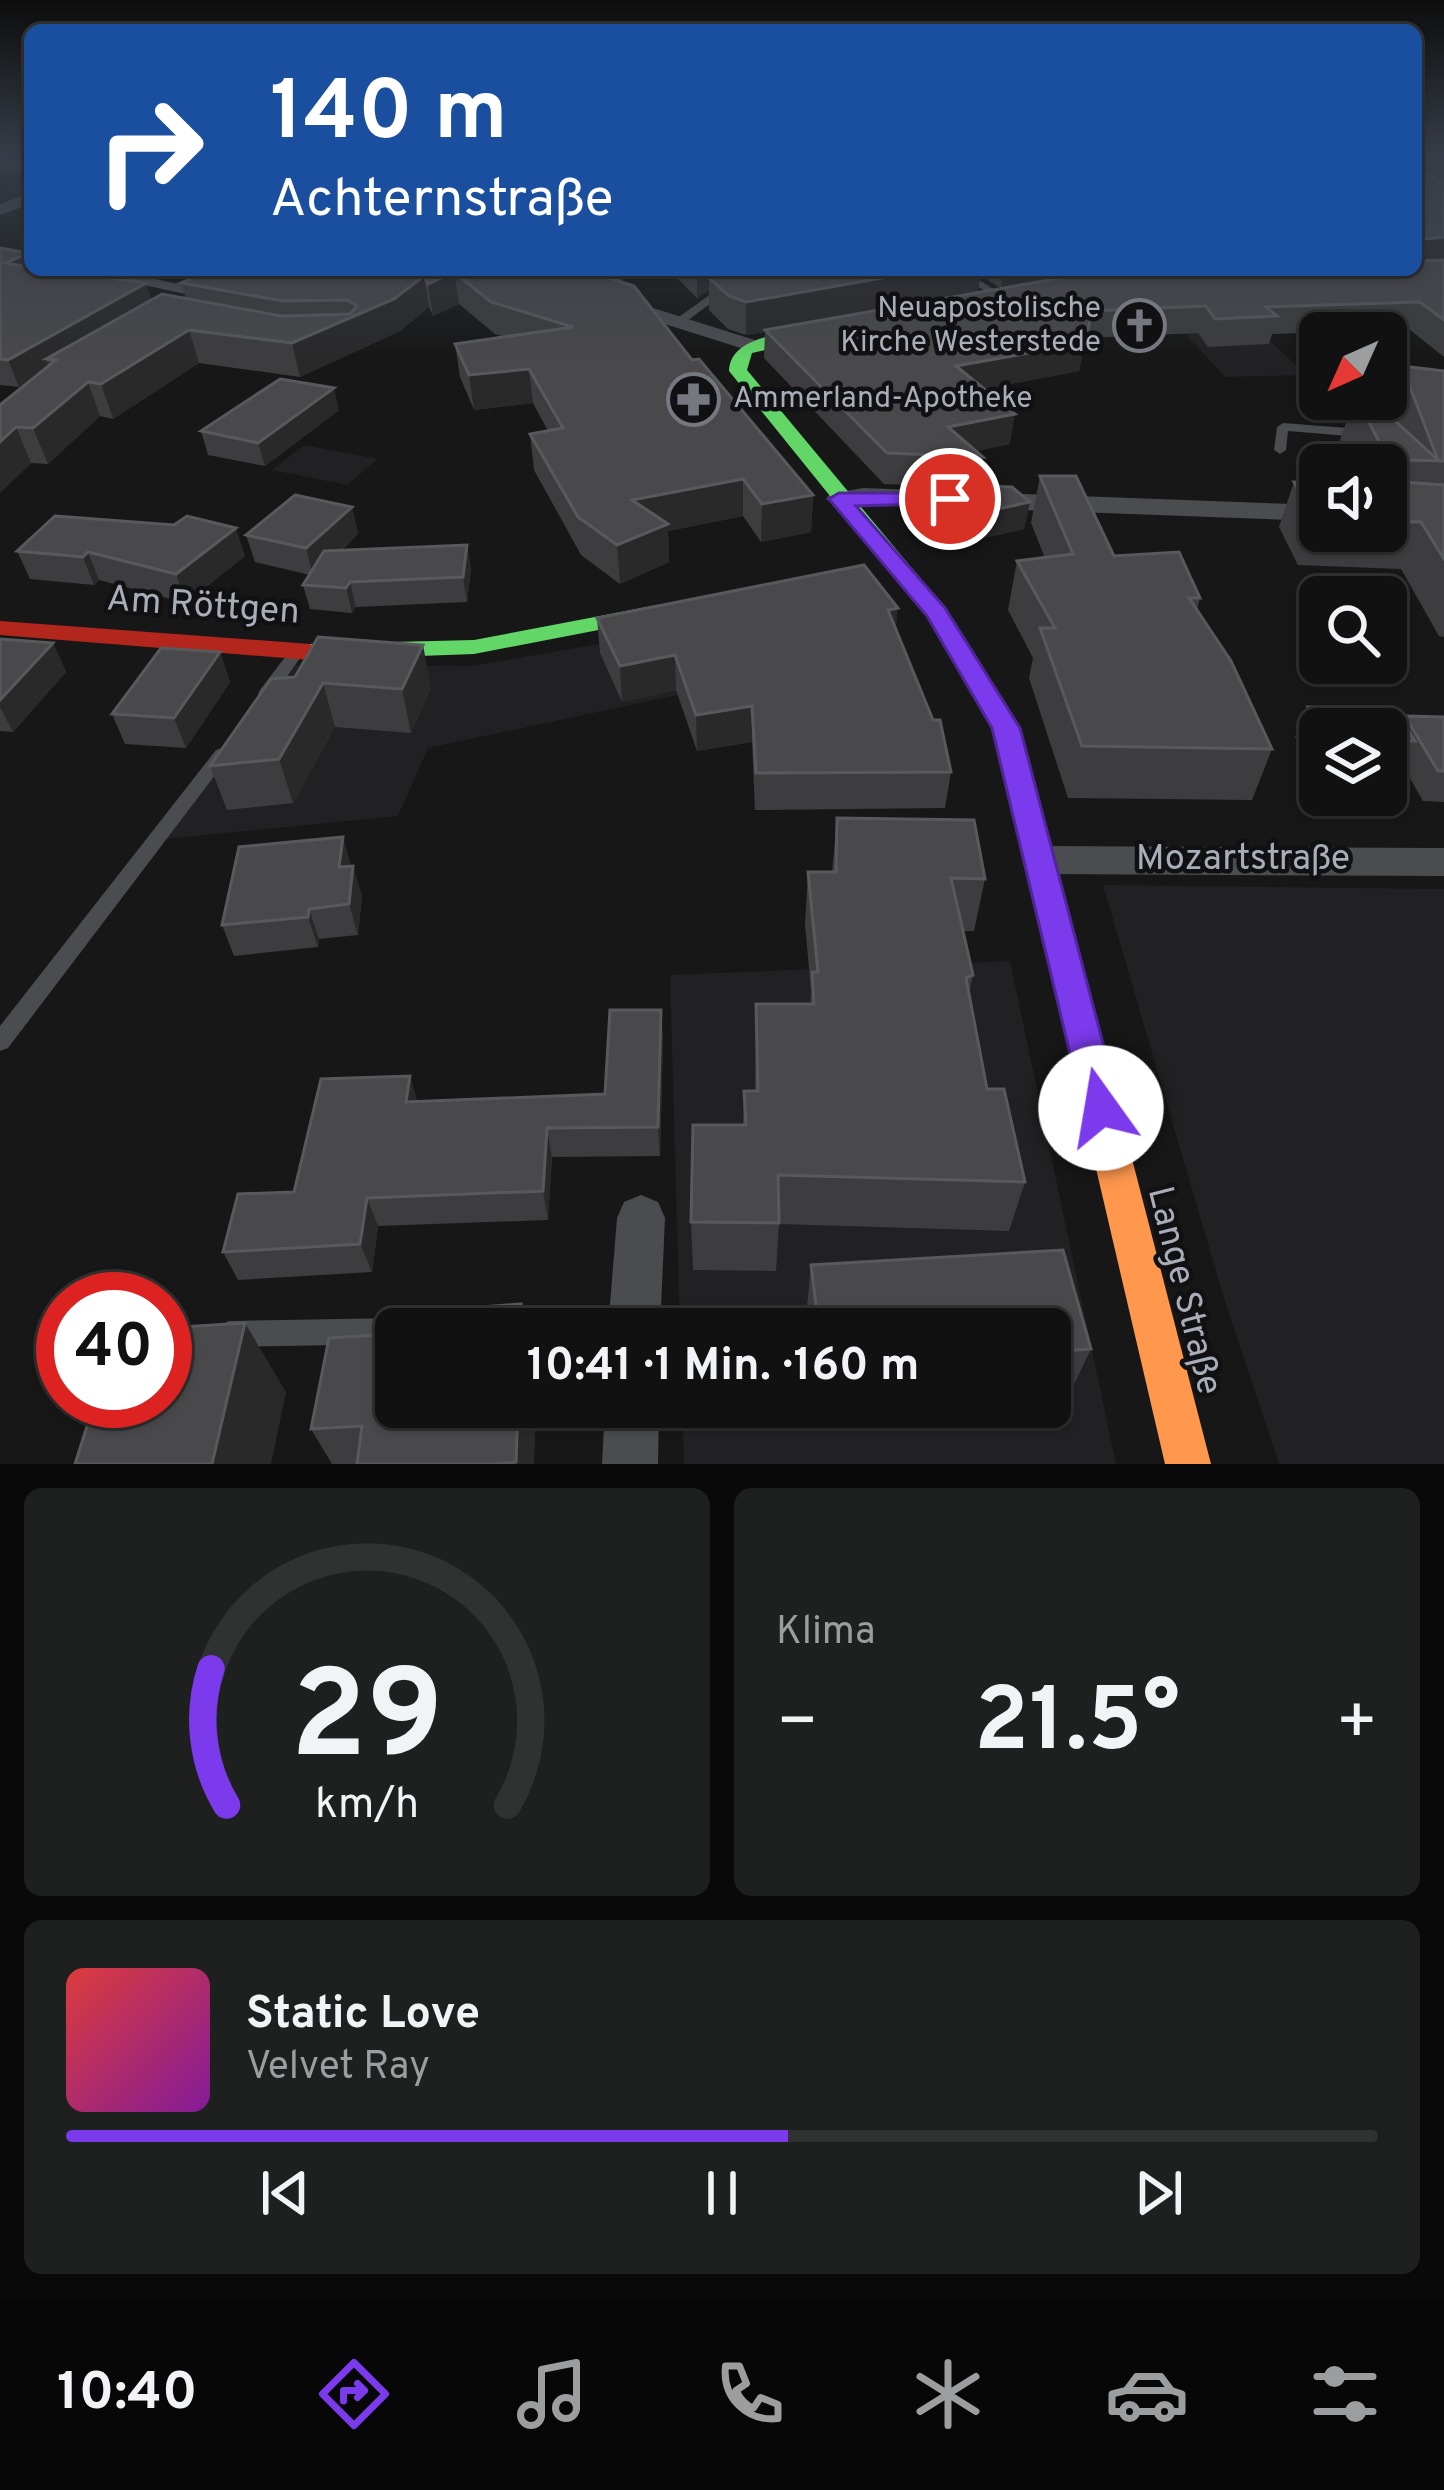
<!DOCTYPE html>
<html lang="de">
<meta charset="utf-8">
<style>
body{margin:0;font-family:Overpass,sans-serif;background:#1e1f1f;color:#f1f3f6;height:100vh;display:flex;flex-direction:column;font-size:45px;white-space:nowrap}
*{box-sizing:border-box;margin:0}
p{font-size:39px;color:#9c9d9f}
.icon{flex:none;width:66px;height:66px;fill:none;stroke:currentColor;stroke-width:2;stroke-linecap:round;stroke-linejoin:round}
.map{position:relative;height:1464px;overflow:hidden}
.drawer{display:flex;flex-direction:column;gap:24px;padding:24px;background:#090909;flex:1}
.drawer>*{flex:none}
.banner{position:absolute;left:24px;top:24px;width:1398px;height:252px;border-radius:18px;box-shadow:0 3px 9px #0004,0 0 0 3px #303131;background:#1a4fa0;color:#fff;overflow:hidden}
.needle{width:78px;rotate:225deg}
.fabs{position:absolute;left:1299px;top:312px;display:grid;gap:24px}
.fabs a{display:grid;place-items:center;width:108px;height:108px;border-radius:18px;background:#111;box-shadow:0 3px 9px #0004,0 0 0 3px #303131;font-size:60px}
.speed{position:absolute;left:36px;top:1272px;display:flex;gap:24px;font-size:60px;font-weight:700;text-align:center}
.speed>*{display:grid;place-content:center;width:156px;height:156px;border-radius:50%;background:#111;box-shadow:0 3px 9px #0004,0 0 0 3px #303131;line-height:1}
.speed .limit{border:18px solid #d22;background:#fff;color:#111}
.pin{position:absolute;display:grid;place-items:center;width:102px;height:102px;color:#fff;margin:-51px;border:6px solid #fff;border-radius:50%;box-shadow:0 3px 12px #0007}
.me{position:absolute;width:132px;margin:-66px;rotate:347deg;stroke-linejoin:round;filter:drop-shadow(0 0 9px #0008)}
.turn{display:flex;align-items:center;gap:42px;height:252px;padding:0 48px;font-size:54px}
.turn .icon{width:156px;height:156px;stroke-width:2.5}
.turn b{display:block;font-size:84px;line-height:102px}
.big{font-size:90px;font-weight:700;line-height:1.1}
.drawer .widget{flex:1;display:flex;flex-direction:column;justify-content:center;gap:18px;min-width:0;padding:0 42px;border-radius:18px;background:#1e1f1f}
.drawer .dial{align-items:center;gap:0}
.dial svg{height:312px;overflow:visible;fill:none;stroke:#303131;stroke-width:7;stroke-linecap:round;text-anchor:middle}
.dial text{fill:#f1f3f6;stroke:none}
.song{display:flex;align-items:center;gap:36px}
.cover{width:144px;height:144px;border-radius:18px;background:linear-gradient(135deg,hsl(0 70% 55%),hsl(290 70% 35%))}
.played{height:12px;border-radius:6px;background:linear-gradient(90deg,#7c3aed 55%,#303131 55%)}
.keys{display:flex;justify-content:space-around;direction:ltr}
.heat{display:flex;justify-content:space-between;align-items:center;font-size:66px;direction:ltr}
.drawer .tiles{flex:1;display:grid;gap:24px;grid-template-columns:1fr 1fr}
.widget:last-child{grid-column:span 2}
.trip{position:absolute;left:375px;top:1308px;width:696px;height:120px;border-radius:18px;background:#111;box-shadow:0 3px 9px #0004,0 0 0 3px #303131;font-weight:700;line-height:120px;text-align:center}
.tab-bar{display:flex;height:192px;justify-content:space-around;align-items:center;background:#070707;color:#9c9d9f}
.tab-bar .icon{width:84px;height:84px}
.tab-bar .active{color:#7c3aed}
.tab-bar b{font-size:54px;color:#f1f3f6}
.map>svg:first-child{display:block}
</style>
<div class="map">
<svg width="1444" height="1464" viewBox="0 0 1444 1464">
<rect width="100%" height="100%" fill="#171717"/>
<g fill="#212123">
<polygon points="1212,285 1306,375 1225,377 1145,290"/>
<polygon points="304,445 378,459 347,485 272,470"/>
<polygon points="864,598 904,647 428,748 398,816 165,839 295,665 472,666"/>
<polygon points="1103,885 1444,889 1444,1464 1279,1464 1225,1302"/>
<polygon points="1010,961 1116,1464 684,1464 682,1407 1050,1407 1050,1329 680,1329 670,975"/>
</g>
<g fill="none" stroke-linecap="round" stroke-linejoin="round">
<g fill="#4b4c50" fill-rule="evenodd">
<polygon points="745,270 756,270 684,323 676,323 676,319"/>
<polygon points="951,270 963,270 1009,299 1001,301"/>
<polygon points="1283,423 1361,429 1367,433 1361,437 1288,431 1286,450 1280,454 1274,450 1277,427"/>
<polygon points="297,646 305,651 272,698 260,698 258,694 260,690 292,648"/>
<polygon points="222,748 230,754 228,758 8,1048 0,1051 0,1026 216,750"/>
<polygon points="627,1313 636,1317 639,1329 462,1329 466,1320 475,1316"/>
<polygon points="396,1318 405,1322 408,1329 396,1329 396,1344 229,1347 220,1343 216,1334 220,1325 229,1321"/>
</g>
<g fill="#4b4c50" fill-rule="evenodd">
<polygon points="30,193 30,204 0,215 0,204"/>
<polygon points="75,270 115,270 214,292 204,298"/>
<polygon points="615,296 761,342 764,346 747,350 608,306 608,298"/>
<polygon points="863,488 1320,505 1320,521 863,504 839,507 826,499 830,494"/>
<polygon points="1042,846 1444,848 1444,876 1042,874 1029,870 1024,860 1029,850"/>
<polygon points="641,1195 658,1202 665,1218 660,1329 608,1329 617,1218 624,1202"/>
<polygon points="605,1407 659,1407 658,1464 602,1464"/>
</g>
<g fill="#63d668" fill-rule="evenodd">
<path d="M825,326l6,1v8l-79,18 -5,17 198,238 74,120 90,342 -5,11 -13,4 -13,-4 -5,-11 -80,-342 -66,-112 -198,-245c1,-38 66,-38 96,-45z"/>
<polygon points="663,604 675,611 671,616 474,654 310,660 298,652 310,644 474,640"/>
</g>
<polygon fill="#ff974d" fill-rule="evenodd" points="1091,1055 1104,1059 1109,1070 1211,1464 1165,1464 1073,1070 1078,1059"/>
<polygon fill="#b3261e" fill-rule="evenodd" points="0,621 310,644 322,652 310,660 0,635"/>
</g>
<g fill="#3d3d3f">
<polygon points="0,154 30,154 30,176 0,171"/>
<polygon points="1416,154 1444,154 1444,357 1409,329 1272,334 1269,344 1208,347 1198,333 1086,338 1079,371 984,389 1010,444 976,451 983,457 979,485 1030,502 1024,529 944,547 908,510 911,485 884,484 764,358 765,332 746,335 728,329 709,310 709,290 697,298 669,270 981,270 978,292 1001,288 984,278 985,270 1416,270"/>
<polygon points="0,248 29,253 30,270 146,283 151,300 186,299 181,283 267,270 621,270 622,282 813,495 811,532 761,542 743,516 668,531 669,562 620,584 581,555 534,470 530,434 548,431 533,403 474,410 460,377 455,344 505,337 495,334 459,304 433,316 429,307 400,331 300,377 199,363 113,419 100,416 48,464 31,463 0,493 0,405 30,381 19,387 0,385"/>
<polygon points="1402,366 1444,371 1444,637 1439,636 1401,569 1298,565 1279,527 1294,482 1320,483 1320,531 1386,531 1386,465 1352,465 1340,440 1354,399 1371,399 1387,414 1385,408"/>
<polygon points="339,410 265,466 208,455 201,431"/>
<polygon points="1040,476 1114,556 1200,598 1197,610 1272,749 1252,800 1068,798 1029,678 1033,658 1008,610 1017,561 1045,558 1031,523"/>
<polygon points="352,507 358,534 341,551 467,545 471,569 467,602 356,607 352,613 310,609 303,585 310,575 255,562 246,535"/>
<polygon points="17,551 245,556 186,603 99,580 94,585 30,579"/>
<polygon points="597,618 896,630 951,772 945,808 755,810 752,742 697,751 676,690 622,702 600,653"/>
<polygon points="0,639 53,643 66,672 13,732 0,731"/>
<polygon points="220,652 230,682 186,748 125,744 112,714"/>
<polygon points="271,679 431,688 411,733 335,727 293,803 227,810 210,766"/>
<polygon points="1308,707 1402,722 1405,716 1444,717 1444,802 1423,801 1403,766 1400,771 1386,771 1386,729 1320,729 1320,771 1314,771 1295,737"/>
<polygon points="837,818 985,879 974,931 963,931 973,975 969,993 987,1089 1025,1182 1009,1231 779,1224 776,1271 693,1270 691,1222 743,1125 744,1091 755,1091 756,1004 810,1004 811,991 805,924 808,872 832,872"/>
<polygon points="352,866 362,896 358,935 319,939 318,947 234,956 222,925"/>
<polygon points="661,1010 663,1040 660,1156 552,1157 548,1220 378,1226 372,1272 238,1280 223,1252 294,1192 418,1101 605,1094"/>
<polygon points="1063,1250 1091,1349 1067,1399 1050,1400 1050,1329 807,1329 806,1317 811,1265"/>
<polygon points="521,1304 527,1329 396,1329 396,1407 535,1407 534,1464 332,1464 311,1429 329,1338 391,1334 393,1314"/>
</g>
<g fill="#29292a">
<polygon points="1444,237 1444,260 1416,265 1416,254 1421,240"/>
<polygon points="29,253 30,270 5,263"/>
<polygon points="697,270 794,270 709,278 709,290 697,298"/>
<polygon points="927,270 981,270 978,292 746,335 746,302"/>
<polygon points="1003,270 1100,270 1001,288"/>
<polygon points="454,272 459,304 433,316 428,284"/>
<polygon points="424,276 429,307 400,331 300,377 292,343"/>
<polygon points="146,283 154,309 46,359 50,369 19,387 8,360"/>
<polygon points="1092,311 1079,371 952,395 956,366"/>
<polygon points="189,330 199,363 113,419 101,384"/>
<polygon points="529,369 533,403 474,410 469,375"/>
<polygon points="88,382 100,416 48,464 33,428"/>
<polygon points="334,388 339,410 265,466 258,443"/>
<polygon points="1015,414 1010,444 950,456 948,427"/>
<polygon points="16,427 31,463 0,493 0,442"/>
<polygon points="743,479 743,516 668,531 669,562 620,584 617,545 632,500"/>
<polygon points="813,495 811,532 761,542 762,504"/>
<polygon points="1030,502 1024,529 944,547 948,520"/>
<polygon points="352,507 358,534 313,576 306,548"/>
<polygon points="236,528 245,556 186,603 176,574"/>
<polygon points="467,545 471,569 467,602 463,577"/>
<polygon points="88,552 99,580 94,585 83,557"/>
<polygon points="350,582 356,607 352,613 346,588"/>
<polygon points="898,608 894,643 888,610"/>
<polygon points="53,643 66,672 13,732 0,707 0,700"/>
<polygon points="423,645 431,688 411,733 402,689"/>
<polygon points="220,652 230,682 186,748 174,718"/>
<polygon points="675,655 676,690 622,702 620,666"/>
<polygon points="323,683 335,727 293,803 279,759"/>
<polygon points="752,706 752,742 697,751 696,715"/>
<polygon points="343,837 352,868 339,867"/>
<polygon points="353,866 362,896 358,935 349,904"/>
<polygon points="309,909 319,939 318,947 308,917"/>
<polygon points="661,1010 663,1040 660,1156 658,1127"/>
<polygon points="410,1076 419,1106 406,1102"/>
<polygon points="547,1128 552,1157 548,1220 543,1191"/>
<polygon points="367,1198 378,1226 372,1272 360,1244"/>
<polygon points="521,1304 527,1329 520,1329"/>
<polygon points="245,1323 286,1392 271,1464 212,1464"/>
<polygon points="518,1407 535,1407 534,1464 516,1464 516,1462"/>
</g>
<g fill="#49494c" stroke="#58595d" stroke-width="3">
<polygon points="1416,160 1420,160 1422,172 1444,184 1444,237 1416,240"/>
<polygon points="0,248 29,253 5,263 30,267 30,270 53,270 146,283 8,360 0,359"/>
<polygon points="1444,260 1444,320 1420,302 1266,307 1277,316 1215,319 1206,306 1092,311 1085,343 956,366 1015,414 948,427 983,457 887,453 765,330 1106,270 1416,270 1416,261"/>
<polygon points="212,270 234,270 253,273 267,270 585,270 634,286 692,360 699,359 813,495 762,504 743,479 632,500 668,524 617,545 578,517 530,434 563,428 529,369 469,375 455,344 573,327 491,302 454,272 428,284 424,276 394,299 292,343 189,330 101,384 88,382 33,428 16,427 0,442 0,405 56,360 46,359 162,294 281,316 350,314 357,306 347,300 283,301 181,283"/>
<polygon points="720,270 737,270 738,275 768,270 927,270 746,302 729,296 709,278"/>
<polygon points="1402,366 1444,371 1444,461 1405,460 1400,464 1402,482 1444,485 1444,559 1421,522 1386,521 1386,485 1402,486 1357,399 1371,399 1438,460"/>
<polygon points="280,379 334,388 258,443 201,431"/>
<polygon points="1040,476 1076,476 1114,556 1179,552 1200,598 1189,598 1231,661 1272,749 1082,746 1040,628 1055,628 1017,561 1073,554"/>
<polygon points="1294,482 1320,483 1320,518 1315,518"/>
<polygon points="912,483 1012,487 1030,502 948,520"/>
<polygon points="295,495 352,507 306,548 246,535"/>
<polygon points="55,516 174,525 187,516 236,528 176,574 88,552 83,557 17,551"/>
<polygon points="467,545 463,577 350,582 346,588 303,585 324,551"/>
<polygon points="864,565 898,608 888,610 933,720 940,720 951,772 756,773 752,706 696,715 675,655 620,666 597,618"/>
<polygon points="318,637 423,645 402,689 323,683 279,759 210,766 271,679 295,677"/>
<polygon points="0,639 53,643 0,700"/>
<polygon points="161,648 220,652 174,718 112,714"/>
<polygon points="1308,707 1393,707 1415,741 1386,741 1386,729 1320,729"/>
<polygon points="1405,716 1444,717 1444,771 1438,771"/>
<polygon points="837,818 974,820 985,879 951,878 973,975 966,978 987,1089 1004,1089 1025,1182 778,1175 779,1223 691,1222 693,1125 746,1125 744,1091 758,1091 756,1004 814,1004 812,972 818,972 808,872 836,872"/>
<polygon points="343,837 339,867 353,866 349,904 309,909 308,917 222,925 239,847"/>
<polygon points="610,1010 661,1010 658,1127 547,1128 543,1191 367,1198 360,1244 223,1252 238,1194 294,1192 321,1079 410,1076 406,1102 605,1094"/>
<polygon points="1063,1250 1091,1349 1050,1352 1050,1329 819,1329 811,1265"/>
<polygon points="521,1304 520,1329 396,1329 396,1407 518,1407 516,1462 498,1464 357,1464 362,1426 311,1429 329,1338 391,1334 393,1314"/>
<polygon points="245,1323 212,1464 75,1464 95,1401 165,1401 165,1328"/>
</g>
<linearGradient id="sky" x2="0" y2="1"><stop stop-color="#0d0d0d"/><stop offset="0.43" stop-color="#363c47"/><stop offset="1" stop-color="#363c47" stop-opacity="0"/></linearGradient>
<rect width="1444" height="359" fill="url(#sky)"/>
<polygon fill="#7c3aed" stroke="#51269a" stroke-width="3" points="950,493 958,494 958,503 856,506 945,608 1020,728 1120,1108 1114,1120 1101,1124 1088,1120 1083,1108 992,728 927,616 829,499 839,493"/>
<defs>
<symbol id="church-ring" viewBox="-11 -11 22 22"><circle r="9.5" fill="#111113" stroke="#757880" stroke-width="1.5"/><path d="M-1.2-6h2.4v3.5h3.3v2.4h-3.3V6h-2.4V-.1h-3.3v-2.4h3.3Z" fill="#757880"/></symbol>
<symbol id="pharmacy-ring" viewBox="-11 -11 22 22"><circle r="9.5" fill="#111113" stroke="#757880" stroke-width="1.5"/><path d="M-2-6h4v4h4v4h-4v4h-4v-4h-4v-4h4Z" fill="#757880"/></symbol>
</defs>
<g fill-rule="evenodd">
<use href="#church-ring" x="1110" y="296" width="59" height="59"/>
<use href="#pharmacy-ring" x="664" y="370" width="59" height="59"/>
</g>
<g text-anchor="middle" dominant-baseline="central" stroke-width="9" stroke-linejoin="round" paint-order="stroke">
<g font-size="30" fill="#a8adb8" stroke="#111113" text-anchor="end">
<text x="1101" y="309">Neuapostolische<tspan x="1101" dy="34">Kirche Westerstede</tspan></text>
<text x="733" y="399" text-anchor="start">Ammerland-Apotheke</text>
</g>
<g font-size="36" fill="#a8adb8" stroke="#111113">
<text transform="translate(203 607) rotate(4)">Am Röttgen</text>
<text x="1243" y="860">Mozartstraße</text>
<text transform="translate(1183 1291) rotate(76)">Lange Straße</text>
</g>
</g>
</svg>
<div class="fabs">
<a><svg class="needle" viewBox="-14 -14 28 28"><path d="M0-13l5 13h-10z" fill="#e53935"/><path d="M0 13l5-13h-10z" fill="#9c9d9f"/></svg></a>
<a><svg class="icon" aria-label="sound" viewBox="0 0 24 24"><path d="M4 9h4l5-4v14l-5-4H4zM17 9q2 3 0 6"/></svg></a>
<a><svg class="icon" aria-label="search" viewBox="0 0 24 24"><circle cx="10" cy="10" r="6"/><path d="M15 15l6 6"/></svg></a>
<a><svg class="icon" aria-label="layers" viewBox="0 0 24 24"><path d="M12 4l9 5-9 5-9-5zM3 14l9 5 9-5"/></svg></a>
</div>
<div class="speed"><div class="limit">40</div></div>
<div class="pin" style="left:950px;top:499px;background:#d93025"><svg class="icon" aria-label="arrive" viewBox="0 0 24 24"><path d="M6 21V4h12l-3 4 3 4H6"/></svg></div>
<svg class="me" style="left:1101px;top:1108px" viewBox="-20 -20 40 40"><circle r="19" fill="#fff"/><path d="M0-13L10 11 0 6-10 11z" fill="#7c3aed"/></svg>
<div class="trip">10:41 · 1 Min. · 160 m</div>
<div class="banner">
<div class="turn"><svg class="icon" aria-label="right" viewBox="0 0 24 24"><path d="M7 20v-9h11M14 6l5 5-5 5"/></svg><div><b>140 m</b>Achternstraße</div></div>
</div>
</div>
<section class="drawer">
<div class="tiles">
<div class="widget dial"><svg viewBox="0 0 100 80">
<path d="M14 69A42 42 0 1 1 86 69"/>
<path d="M14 69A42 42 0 0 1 10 34" stroke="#7c3aed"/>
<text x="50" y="56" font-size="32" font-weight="700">29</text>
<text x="50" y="72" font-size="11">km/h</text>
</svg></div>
<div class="widget"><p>Klima</p>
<div class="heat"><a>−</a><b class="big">21.5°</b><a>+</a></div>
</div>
<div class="widget">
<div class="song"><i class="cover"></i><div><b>Static Love</b><p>Velvet Ray</p></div></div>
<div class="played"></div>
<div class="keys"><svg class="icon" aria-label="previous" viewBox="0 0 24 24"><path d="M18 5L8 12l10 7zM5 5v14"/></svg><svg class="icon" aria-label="pause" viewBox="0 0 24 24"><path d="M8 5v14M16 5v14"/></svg><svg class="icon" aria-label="next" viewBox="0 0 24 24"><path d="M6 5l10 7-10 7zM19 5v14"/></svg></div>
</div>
</div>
</section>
<nav class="tab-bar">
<b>10:40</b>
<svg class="icon active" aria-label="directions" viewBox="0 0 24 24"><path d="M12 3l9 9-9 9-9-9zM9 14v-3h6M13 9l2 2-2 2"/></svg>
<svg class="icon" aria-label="music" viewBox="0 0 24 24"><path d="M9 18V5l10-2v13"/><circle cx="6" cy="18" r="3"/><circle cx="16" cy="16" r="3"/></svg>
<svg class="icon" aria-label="phone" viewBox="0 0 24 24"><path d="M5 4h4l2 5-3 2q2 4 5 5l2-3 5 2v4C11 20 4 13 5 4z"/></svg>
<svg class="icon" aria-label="climate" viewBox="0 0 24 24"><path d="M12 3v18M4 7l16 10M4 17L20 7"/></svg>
<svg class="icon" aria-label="car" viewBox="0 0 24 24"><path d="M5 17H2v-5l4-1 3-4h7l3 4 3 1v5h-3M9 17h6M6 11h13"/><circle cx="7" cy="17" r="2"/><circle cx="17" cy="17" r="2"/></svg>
<svg class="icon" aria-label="filters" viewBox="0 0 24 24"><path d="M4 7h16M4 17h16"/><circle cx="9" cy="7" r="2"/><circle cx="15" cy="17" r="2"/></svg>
</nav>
